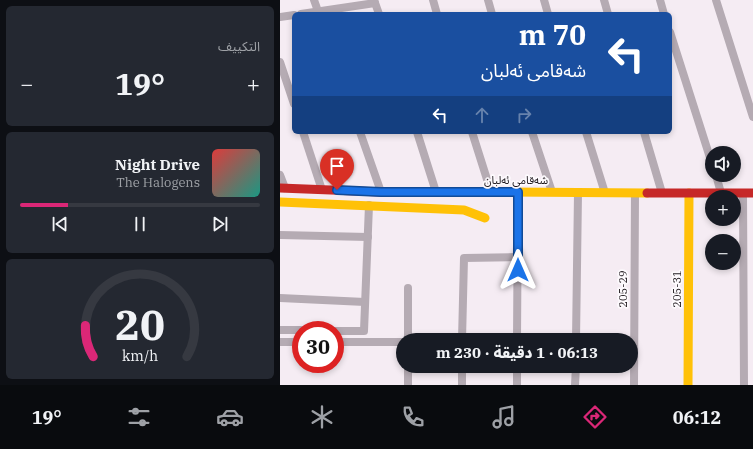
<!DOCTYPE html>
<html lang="ar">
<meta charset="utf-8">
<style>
body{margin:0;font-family:"IBM Plex Serif","Noto Sans Arabic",serif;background:#242831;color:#f1f3f6;direction:rtl;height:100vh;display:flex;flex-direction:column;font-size:15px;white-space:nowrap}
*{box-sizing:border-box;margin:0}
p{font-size:13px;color:#9ea1a6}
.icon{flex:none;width:22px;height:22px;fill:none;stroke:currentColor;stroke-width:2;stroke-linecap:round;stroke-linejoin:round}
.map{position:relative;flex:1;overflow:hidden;direction:ltr}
.side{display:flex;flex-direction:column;gap:6px;padding:6px;background:#0d0f14;width:280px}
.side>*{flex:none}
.hud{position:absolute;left:12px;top:12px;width:380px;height:122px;border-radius:6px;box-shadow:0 2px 6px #0003;direction:rtl;background:#1a4fa0;color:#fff;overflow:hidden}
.controls{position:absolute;left:425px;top:146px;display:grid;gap:8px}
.controls a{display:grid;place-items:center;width:36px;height:36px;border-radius:50%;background:#171b24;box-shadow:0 2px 6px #0003;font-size:20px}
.speed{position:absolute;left:12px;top:321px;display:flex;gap:8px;font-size:20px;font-weight:700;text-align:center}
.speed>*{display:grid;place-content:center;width:52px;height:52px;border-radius:50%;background:#171b24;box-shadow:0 2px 6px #0003;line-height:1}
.speed .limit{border:6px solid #d22;background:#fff;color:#111}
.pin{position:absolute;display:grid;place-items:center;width:34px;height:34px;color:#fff;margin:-41px -17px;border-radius:50% 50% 50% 0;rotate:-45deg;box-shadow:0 0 4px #0007}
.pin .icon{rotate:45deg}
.me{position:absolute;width:44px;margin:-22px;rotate:0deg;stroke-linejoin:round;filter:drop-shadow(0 0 3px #0008)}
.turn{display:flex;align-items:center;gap:14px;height:84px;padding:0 20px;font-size:18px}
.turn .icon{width:52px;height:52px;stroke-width:2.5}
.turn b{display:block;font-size:28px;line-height:34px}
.lanes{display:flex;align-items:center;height:38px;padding:0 20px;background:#0003;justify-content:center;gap:20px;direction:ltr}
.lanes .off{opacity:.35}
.big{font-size:30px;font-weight:800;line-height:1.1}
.side .card{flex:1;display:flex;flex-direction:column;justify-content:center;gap:6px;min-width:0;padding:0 14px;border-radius:6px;background:#242831}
.side .dial{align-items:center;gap:0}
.dial svg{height:104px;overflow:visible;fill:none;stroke:#363941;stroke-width:7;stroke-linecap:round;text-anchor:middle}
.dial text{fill:#f1f3f6;stroke:none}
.song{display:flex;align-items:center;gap:12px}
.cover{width:48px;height:48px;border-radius:6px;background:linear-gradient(135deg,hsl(0 70% 55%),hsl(170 70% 35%))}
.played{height:4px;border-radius:2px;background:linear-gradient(90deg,#db2777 20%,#363941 20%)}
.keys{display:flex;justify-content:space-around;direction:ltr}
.heat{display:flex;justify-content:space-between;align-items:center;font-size:22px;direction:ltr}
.trip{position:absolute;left:116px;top:333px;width:242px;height:40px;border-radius:20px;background:#171b24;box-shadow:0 2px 6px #0003;font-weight:800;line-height:40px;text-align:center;direction:rtl}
.tab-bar{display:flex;height:64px;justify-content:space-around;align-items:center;background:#090b0e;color:#9ea1a6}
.tab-bar .icon{width:28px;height:28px}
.tab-bar .selected{color:#db2777}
.tab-bar b{font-size:18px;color:#f1f3f6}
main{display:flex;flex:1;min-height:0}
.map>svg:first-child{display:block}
</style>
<main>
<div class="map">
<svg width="473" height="385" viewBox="0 0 473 385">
<rect width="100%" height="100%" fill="#f5ecf3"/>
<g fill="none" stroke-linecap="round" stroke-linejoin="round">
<g stroke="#b5abb3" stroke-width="8">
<polyline points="34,0 39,14"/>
<polyline points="94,0 99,14"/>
<polyline points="153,0 157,14"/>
<polyline points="208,0 212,14"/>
<polyline points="264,0 268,14"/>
<polyline points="324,0 328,14"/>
<polyline points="380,0 384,14"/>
<polyline points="436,0 473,117"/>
<polyline points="21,14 95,3"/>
<polyline points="0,17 14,15"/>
<polyline points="390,32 432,164"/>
<polyline points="0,62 14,104"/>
<polyline points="23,132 42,190"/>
<polyline points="80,132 101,192"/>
<polyline points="137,132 156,192"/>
<polyline points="192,132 211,192"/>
<polyline points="252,132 272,192"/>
<polyline points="306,132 325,193"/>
<polyline points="364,132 382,193"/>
<polyline points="0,175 5,188"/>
<polyline points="436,175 441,193"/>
<polyline points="463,193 464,385"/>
<polyline points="0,235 88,237"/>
<polyline points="0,298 85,302"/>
<polyline points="0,330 21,330"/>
<polyline points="55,331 84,331 89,205"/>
<polyline points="128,340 128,288"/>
<polyline points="182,340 184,258 238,257"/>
<polyline points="237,340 238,192"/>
<polyline points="296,340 298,193"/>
<polyline points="0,342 21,342"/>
<polyline points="55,342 123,342"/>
<polyline points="128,385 128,366"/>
<polyline points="182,385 182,366"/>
<polyline points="237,385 237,366"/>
<polyline points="295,385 296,366"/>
<polyline points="354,385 355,193"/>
</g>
<g stroke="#ffc107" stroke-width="9">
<polyline points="214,192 367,193"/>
<polyline points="0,202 184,210 205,218"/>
<polyline points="408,385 409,193"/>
</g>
<g stroke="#c62828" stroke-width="9">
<polyline points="0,188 101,192 214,192"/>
<polyline points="367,193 473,193"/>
</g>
</g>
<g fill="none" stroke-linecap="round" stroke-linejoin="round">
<defs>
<polyline id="route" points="57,190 101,192 238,192 238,270"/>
</defs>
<use href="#route" stroke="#114b97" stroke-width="10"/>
<use href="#route" stroke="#1a73e8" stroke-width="7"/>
</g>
<g text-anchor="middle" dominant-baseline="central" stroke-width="3.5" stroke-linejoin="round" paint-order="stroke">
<g font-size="11" fill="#1f191e" stroke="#fdfafd">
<text x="236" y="180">شەقامی ئەلبان</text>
<text transform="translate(343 289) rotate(-90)">205-29</text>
<text transform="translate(397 289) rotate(-90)">205-31</text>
</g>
</g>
</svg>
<div class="controls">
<a><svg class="icon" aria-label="sound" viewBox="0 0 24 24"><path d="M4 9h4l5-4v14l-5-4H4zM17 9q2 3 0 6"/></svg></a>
<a>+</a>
<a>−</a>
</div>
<div class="speed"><div class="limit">30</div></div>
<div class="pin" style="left:57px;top:190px;background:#d93025"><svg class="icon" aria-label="arrive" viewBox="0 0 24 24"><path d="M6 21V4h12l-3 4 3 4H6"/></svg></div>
<svg class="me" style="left:238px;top:270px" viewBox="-20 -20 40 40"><path d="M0-17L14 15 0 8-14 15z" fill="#1a73e8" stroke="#fff" stroke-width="4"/></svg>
<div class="trip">06:13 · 1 دقيقة · 230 m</div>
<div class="hud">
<div class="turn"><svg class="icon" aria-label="left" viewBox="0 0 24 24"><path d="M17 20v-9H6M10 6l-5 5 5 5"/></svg><div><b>70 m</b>شەقامی ئەلبان</div></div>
<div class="lanes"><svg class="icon" aria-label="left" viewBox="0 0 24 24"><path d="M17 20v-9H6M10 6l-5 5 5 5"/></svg><svg class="icon off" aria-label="ahead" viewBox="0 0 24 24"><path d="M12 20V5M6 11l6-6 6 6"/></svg><svg class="icon off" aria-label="right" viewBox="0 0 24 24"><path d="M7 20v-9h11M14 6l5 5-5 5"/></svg></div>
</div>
</div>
<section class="side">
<div class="card"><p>التكييف</p>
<div class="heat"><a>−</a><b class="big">19°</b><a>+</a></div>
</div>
<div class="card">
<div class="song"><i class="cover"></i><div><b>Night Drive</b><p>The Halogens</p></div></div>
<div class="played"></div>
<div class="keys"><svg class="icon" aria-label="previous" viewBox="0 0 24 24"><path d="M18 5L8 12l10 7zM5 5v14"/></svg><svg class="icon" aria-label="pause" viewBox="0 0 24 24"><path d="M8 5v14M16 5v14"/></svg><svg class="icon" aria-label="next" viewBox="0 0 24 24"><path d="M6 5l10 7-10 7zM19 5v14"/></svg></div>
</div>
<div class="card dial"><svg viewBox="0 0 100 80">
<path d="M14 69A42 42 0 1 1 86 69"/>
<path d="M14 69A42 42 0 0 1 8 45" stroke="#db2777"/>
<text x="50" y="56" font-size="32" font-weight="700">20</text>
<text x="50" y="72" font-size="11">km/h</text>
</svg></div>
</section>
</main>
<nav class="tab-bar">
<b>06:12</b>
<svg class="icon selected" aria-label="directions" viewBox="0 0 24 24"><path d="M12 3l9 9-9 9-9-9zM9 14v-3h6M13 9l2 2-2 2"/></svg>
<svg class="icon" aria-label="music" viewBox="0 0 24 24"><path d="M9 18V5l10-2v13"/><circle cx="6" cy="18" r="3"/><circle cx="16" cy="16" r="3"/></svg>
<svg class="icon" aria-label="phone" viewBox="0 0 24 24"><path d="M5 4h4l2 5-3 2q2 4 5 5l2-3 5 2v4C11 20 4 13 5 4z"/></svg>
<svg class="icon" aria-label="climate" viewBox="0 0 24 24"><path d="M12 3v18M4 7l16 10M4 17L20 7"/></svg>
<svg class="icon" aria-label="car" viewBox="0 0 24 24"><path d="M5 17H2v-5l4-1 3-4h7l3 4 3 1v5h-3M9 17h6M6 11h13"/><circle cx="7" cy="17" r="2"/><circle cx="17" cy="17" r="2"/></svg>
<svg class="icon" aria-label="filters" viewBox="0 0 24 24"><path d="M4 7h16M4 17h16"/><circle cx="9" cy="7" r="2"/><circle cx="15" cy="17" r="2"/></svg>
<b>19°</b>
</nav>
